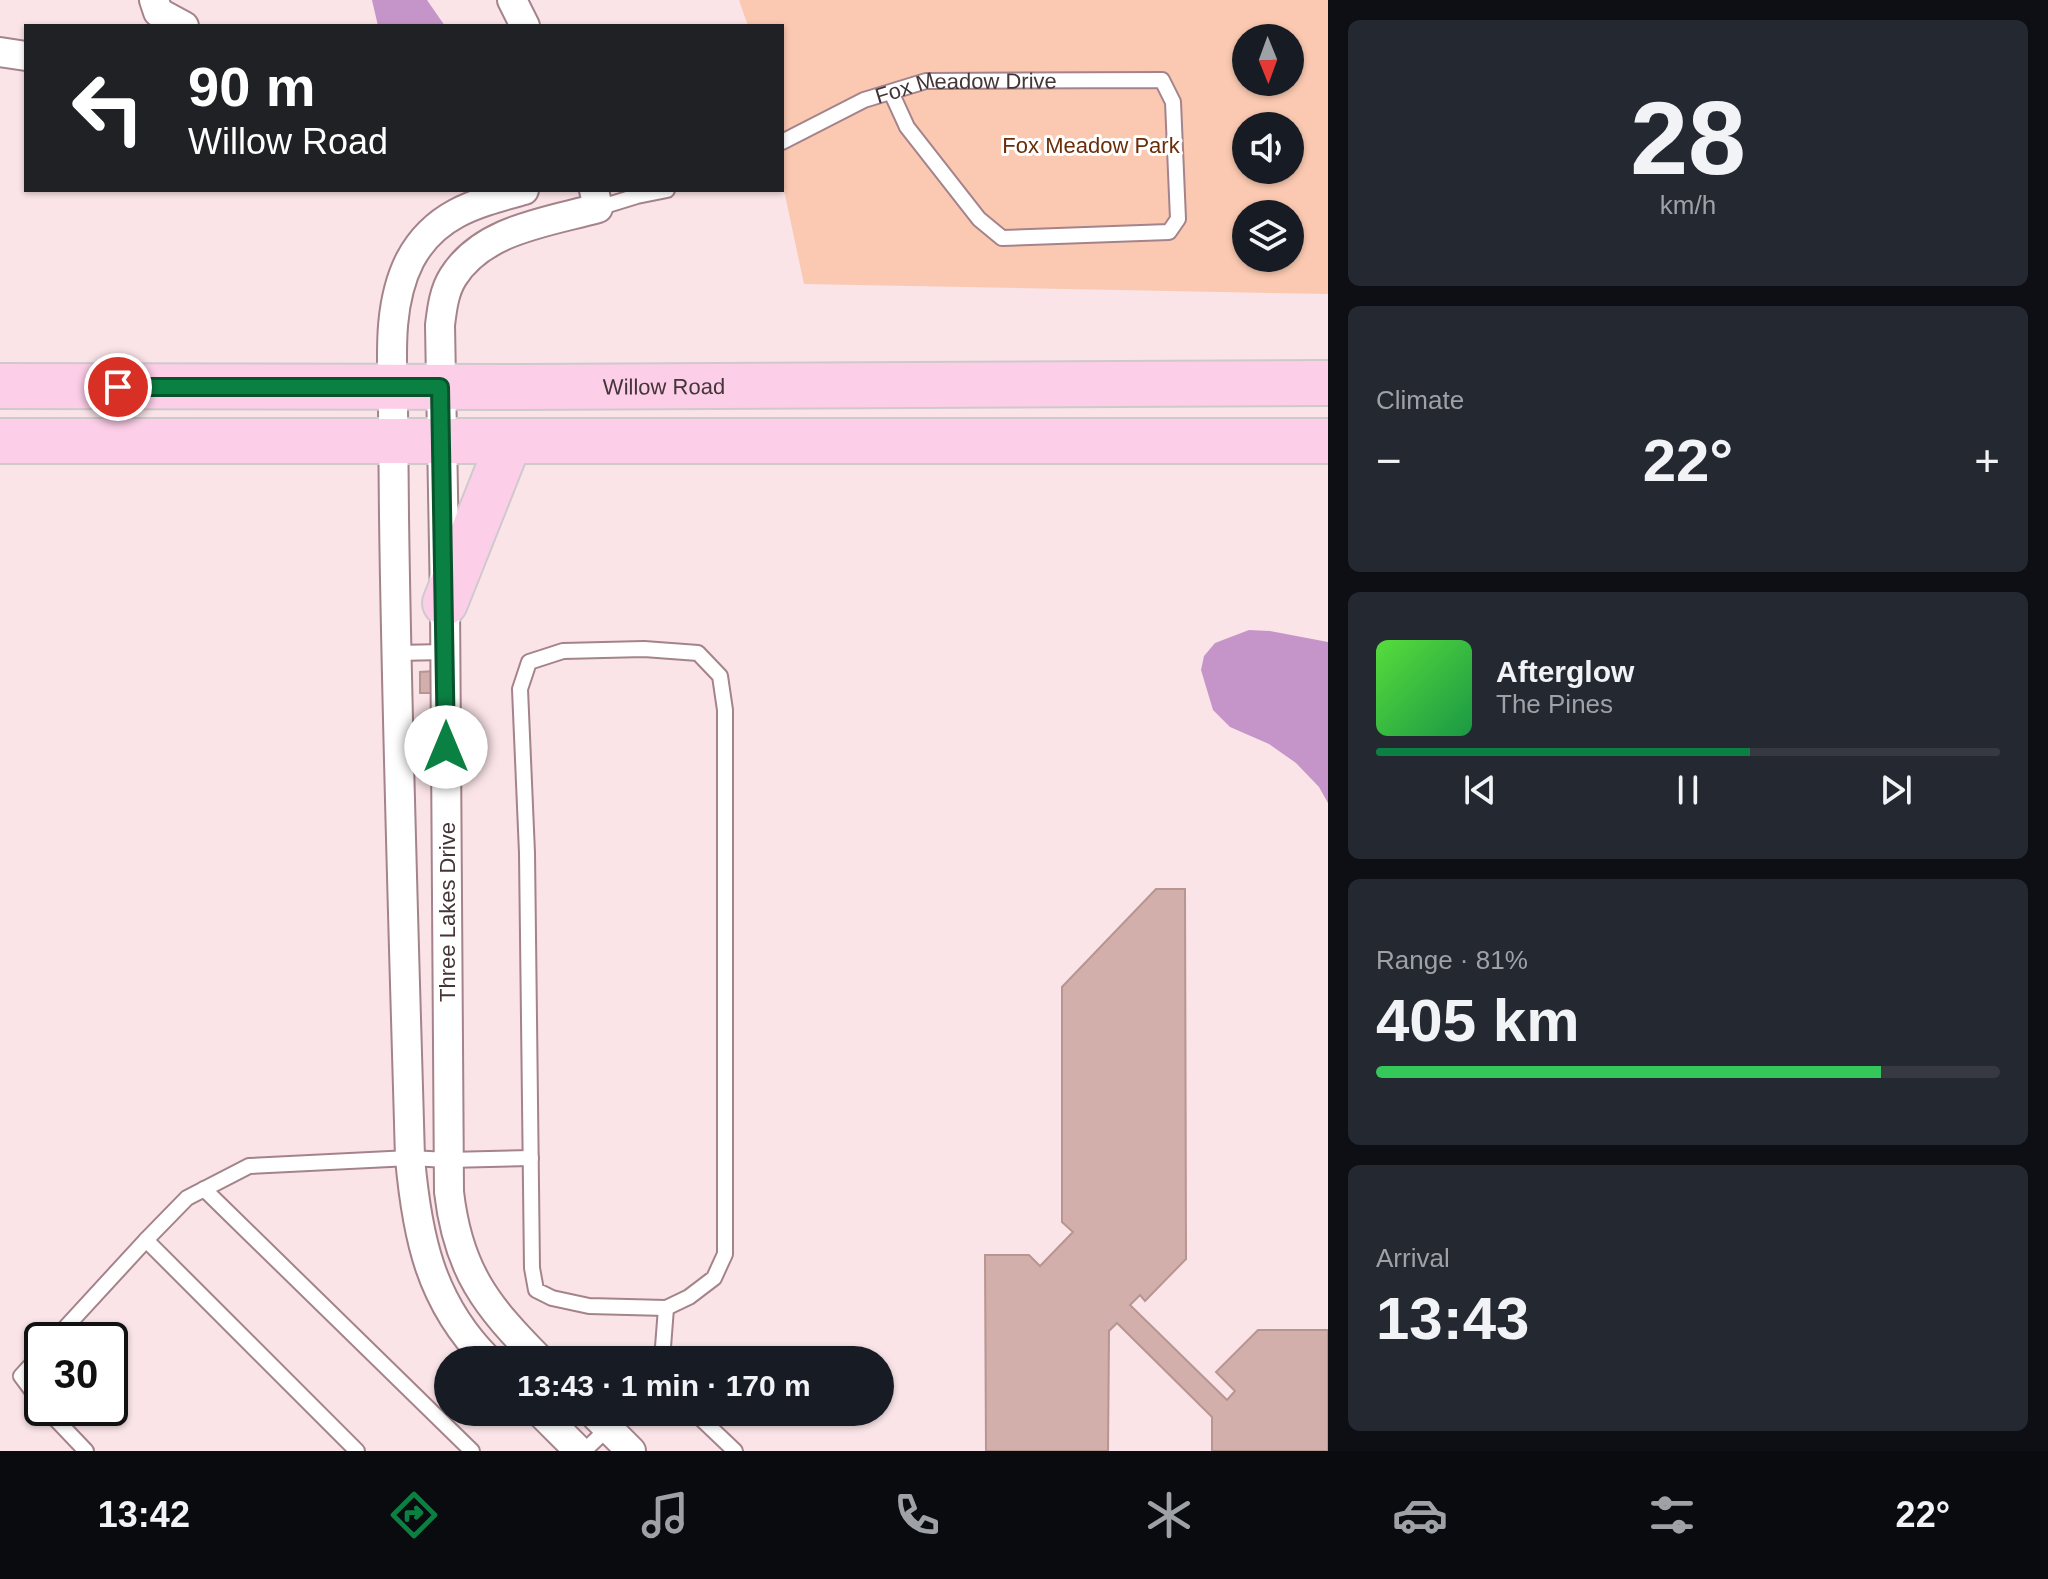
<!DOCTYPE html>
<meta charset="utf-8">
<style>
body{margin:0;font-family:Helvetica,sans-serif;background:#242831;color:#f1f3f6;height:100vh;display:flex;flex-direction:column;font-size:30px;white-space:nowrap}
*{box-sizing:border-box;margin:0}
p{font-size:26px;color:#9ea1a6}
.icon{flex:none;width:44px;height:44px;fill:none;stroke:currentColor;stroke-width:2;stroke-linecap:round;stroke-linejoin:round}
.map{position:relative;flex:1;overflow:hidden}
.details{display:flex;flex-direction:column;gap:20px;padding:20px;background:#0d0f14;width:720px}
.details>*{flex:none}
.top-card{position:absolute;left:24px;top:24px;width:760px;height:168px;border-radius:0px;box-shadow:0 2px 6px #0004;background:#202124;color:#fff;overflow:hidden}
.needle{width:52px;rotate:179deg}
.controls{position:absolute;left:1232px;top:24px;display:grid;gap:16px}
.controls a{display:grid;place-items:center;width:72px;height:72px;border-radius:50%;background:#171b24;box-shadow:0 2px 6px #0004;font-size:40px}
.speed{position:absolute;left:24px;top:1322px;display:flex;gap:16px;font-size:40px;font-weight:700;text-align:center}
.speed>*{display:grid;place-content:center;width:104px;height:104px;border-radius:50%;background:#171b24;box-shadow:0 2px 6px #0004;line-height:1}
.speed .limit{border:4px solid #111;border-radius:12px;background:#fff;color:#111}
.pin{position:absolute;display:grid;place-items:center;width:68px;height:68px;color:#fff;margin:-34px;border:4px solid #fff;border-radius:50%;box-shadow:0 2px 8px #0007}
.me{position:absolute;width:88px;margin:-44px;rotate:0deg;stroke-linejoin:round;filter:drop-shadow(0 0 6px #0008)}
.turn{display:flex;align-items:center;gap:28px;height:168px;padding:0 32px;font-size:36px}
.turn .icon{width:104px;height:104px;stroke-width:2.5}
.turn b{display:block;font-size:56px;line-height:68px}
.big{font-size:60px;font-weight:600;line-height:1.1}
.details .card{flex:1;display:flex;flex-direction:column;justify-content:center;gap:12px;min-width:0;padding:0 28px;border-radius:12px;background:#242831}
.details .dial{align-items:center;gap:0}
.dial b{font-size:104px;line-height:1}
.song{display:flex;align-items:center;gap:24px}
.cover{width:96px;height:96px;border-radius:12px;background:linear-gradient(135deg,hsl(110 70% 55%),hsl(140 70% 35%))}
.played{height:8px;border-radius:4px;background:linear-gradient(90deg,#0b8043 60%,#363941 60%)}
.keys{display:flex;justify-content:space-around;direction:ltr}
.heat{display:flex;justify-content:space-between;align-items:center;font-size:44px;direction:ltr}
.charge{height:12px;border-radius:6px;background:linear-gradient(90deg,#34c759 81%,#363941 0)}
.trip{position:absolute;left:434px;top:1346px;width:460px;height:80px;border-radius:40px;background:#171b24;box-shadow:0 2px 6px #0004;font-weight:600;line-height:80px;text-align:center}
.menu{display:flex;height:128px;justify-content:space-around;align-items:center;background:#090b0e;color:#9ea1a6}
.menu .icon{width:56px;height:56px}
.menu .active{color:#0b8043}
.menu b{font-size:36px;color:#f1f3f6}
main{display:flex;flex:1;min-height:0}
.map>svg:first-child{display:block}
</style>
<main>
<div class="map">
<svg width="1328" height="1451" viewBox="0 0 1328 1451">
<rect width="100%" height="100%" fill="#fae4e8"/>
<path fill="#fbc9b1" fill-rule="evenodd" d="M739,0h589v294l-524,-10 -22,-103v-155h-34zM1246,38h44v44h-44zM1246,126h44v44h-44zM1246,214h44v44h-44z"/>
<g fill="#c595c9">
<polygon points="372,0 427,0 445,26 378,26"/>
<polygon points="1249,630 1270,631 1328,642 1328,803 1319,787 1296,763 1269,744 1230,727 1213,710 1201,670 1204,656 1215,643"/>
</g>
<g fill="#d3afab" stroke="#b79591" stroke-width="2">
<polygon points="434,671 435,693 420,693 420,672"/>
<polygon points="1156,889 1185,889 1186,1259 1145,1301 1140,1295 1130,1305 1227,1400 1235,1391 1216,1372 1258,1330 1328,1330 1328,1451 1212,1451 1212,1417 1117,1323 1109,1331 1108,1451 986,1451 985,1255 1029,1255 1040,1266 1073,1232 1062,1222 1062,987"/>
</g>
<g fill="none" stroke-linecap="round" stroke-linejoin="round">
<defs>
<g id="lane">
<path id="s1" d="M782,142l82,-42 62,-19 236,-1 11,22 5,117 -9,13 -167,6 -23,-19 -72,-92 -16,-35"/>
<polyline points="598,208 637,196 667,190"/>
<polygon points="644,649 698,653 720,676 725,710 725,1254 714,1278 689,1297 666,1308 589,1306 552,1298 536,1290 532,1268 527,853 520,689 529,662 563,651"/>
<polyline points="396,653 445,652"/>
<polyline points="204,1189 472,1451"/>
<polyline points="54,1340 146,1240"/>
<polyline points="42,1353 21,1376 42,1404"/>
<polyline points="662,1360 666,1308"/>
<polyline points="45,1408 86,1451"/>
<polyline points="694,1412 735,1451"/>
<polyline points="357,1451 146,1240 187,1198 249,1166 410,1158 448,1160 531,1158"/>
<polyline points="584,1451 625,1412"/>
</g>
<g id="street">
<polyline points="154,0 158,12 184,26"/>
<polyline points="512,0 525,26"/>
<polyline points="0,52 26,56"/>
<path d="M488,1360c-58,-58 -71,-124 -78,-202 -6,-214 -13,-427 -16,-641 0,-36 -1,-72 -1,-108 -1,-49 -6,-104 17,-149 25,-47 67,-57 114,-70"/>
<path d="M540,1360c-54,-54 -82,-90 -91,-168l-4,-589 -5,-278c2,-16 4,-34 13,-48 30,-48 95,-55 145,-69l-4,-18"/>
<polyline points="540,1412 579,1451"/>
<polyline points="592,1412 631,1451"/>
</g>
<g id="primary">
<path id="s2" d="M0,386l520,1 808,-4"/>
<polyline points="0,441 1328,441"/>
<polyline points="445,603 509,442"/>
</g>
</defs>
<use href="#lane" stroke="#a4838a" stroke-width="18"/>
<use href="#street" stroke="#a4838a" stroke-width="32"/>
<use href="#primary" stroke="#cecacb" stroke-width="48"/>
<use href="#lane" stroke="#fff" stroke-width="14"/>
<use href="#street" stroke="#fff" stroke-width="28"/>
<use href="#primary" stroke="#fdcee8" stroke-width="44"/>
</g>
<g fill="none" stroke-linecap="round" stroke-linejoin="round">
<defs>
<polyline id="route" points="118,387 440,387 446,747"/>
</defs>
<use href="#route" stroke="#07532c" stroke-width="20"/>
<use href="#route" stroke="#0b8043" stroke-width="14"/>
</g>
<g text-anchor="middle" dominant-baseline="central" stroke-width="6" stroke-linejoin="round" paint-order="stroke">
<g font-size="22" fill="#433538" stroke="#fff">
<text stroke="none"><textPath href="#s1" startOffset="196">Fox Meadow Drive</textPath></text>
<text stroke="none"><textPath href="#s2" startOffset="664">Willow Road</textPath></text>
<text transform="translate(447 912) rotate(-90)">Three Lakes Drive</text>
</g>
<g font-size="22" fill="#6a2d09" stroke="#fff">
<text x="1091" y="145">Fox Meadow Park</text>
</g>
</g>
</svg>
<div class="controls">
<a><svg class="needle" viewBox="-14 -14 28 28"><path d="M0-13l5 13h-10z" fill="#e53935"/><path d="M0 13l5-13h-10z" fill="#9ea1a6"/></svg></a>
<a><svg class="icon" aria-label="sound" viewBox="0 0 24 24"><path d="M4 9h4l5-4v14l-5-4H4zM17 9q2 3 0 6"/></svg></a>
<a><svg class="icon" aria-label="layers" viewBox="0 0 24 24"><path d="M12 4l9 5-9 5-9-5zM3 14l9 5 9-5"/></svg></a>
</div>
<div class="speed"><div class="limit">30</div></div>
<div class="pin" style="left:118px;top:387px;background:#d93025"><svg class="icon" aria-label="arrive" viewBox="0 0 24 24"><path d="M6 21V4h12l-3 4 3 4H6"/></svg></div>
<svg class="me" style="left:446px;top:747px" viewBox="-20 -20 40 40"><circle r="19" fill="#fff"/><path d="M0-13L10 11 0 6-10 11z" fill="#0b8043"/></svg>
<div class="trip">13:43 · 1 min · 170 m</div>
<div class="top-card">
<div class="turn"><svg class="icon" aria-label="left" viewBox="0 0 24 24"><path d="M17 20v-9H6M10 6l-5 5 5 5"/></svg><div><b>90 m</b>Willow Road</div></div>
</div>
</div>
<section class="details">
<div class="card dial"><b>28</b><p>km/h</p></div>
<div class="card"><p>Climate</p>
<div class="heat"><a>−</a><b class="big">22°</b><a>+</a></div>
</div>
<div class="card">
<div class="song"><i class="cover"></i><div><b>Afterglow</b><p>The Pines</p></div></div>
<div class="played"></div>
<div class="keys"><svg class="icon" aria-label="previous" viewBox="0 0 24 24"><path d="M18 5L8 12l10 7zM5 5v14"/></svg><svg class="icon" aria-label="pause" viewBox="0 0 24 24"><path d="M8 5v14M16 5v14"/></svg><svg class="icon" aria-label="next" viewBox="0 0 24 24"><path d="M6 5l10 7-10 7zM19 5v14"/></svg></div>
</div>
<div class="card"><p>Range · 81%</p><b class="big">405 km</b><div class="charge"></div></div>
<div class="card"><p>Arrival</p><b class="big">13:43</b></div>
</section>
</main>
<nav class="menu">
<b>13:42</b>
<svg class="icon active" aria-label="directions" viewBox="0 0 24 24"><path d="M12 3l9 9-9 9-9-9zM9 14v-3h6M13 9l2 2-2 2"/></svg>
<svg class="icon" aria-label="music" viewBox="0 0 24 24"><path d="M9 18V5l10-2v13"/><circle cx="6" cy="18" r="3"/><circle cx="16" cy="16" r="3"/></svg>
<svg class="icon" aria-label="phone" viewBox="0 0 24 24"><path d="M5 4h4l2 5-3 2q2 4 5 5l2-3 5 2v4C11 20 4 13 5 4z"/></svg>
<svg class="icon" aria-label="climate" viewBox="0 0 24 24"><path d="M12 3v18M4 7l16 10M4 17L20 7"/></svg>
<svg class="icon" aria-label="car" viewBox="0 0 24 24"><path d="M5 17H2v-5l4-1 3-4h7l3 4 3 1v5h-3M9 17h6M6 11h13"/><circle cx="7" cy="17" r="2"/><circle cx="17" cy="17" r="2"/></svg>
<svg class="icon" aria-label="filters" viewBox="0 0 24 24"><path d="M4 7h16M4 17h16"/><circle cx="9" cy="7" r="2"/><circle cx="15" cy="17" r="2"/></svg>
<b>22°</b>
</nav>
